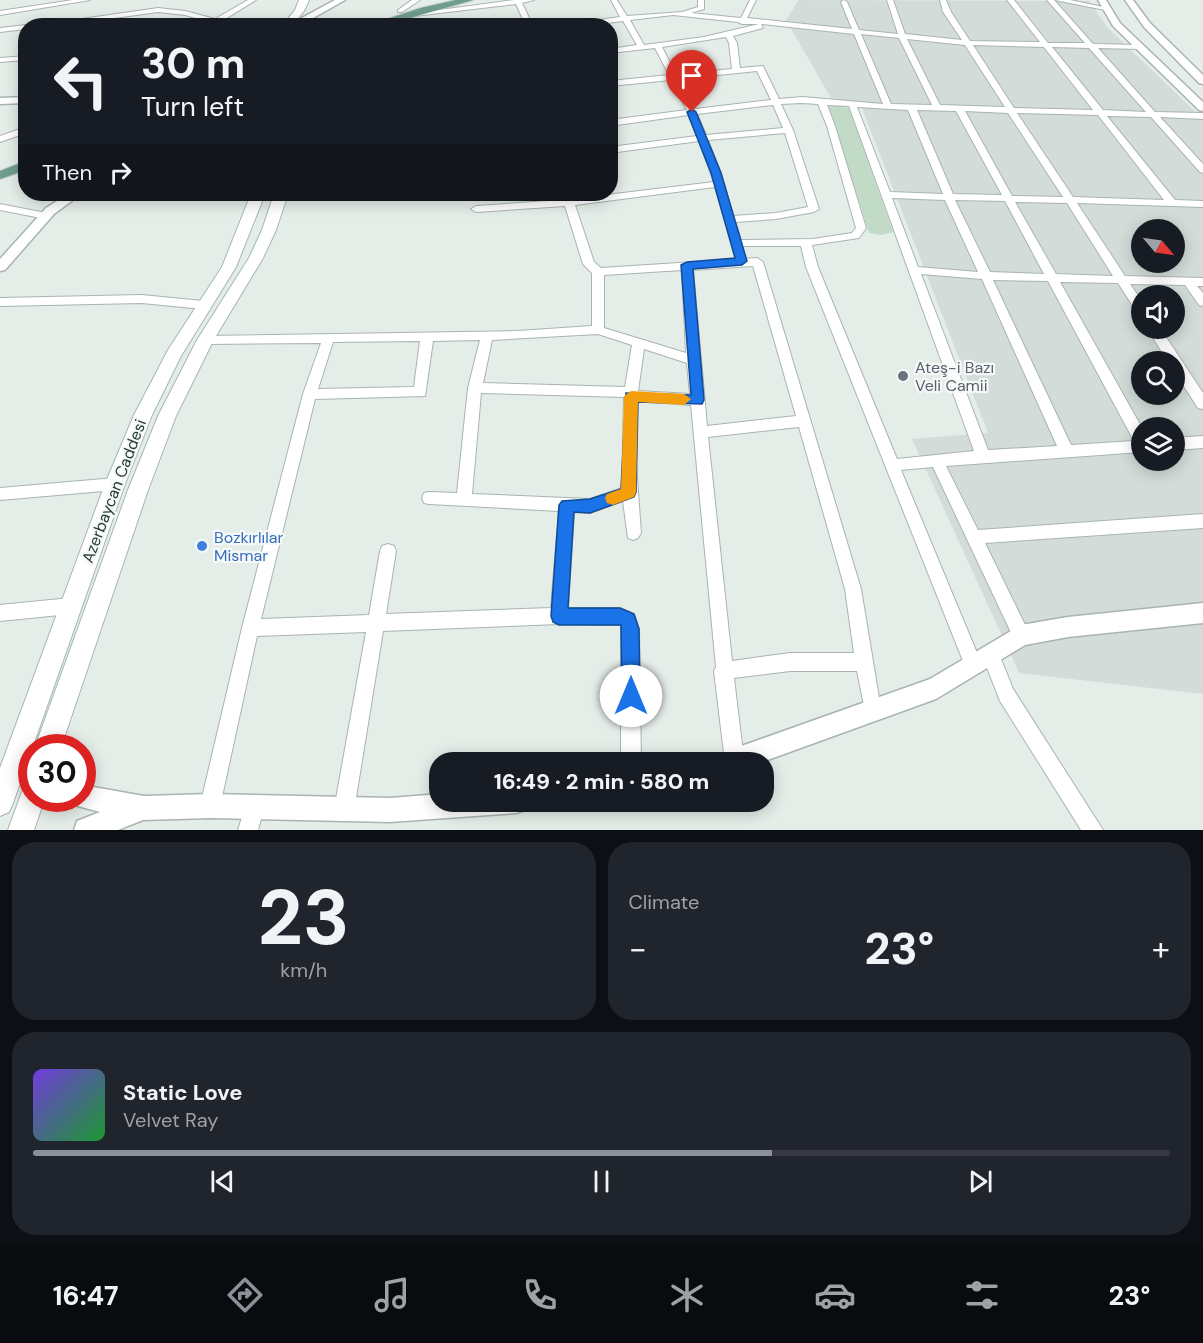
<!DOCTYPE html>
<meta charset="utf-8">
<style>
body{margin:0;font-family:"DM Sans",sans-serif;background:#20242c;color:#f1f3f6;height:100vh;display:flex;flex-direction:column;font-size:22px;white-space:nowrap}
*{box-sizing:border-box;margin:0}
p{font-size:20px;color:#9ea1a6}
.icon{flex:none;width:33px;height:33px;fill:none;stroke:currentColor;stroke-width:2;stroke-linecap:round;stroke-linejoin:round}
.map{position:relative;height:830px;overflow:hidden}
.sheet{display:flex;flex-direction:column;gap:12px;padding:12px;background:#0d0f14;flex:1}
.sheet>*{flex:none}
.banner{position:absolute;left:18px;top:18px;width:600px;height:183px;border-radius:24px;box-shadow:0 3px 15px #0003;background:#171b24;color:#f1f3f6;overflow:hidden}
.needle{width:39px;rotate:119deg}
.controls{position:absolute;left:1131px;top:219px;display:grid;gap:12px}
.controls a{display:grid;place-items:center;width:54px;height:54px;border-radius:50%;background:#171b24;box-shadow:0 3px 15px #0003;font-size:30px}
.speed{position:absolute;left:18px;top:734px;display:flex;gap:12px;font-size:30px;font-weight:700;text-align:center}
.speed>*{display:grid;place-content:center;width:78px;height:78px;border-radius:50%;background:#171b24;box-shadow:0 3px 15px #0003;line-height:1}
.speed .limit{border:9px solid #d22;background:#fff;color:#111}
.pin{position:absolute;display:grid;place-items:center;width:51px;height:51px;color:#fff;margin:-62px -26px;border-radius:50% 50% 50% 0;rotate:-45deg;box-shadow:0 0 6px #0007}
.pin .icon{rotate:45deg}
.me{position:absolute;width:66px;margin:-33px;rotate:0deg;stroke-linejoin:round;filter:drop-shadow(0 0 4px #0008)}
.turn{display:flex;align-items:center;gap:21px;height:126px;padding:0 24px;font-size:27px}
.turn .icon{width:78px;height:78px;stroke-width:2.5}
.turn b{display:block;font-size:42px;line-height:51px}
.then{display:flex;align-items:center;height:57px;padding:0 24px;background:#0003;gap:12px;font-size:22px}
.big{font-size:45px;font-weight:800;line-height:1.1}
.sheet .widget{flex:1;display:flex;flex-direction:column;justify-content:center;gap:9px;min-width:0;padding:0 21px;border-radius:24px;background:#20242c}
.sheet .dial{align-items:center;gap:0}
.dial b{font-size:78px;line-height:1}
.song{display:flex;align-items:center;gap:18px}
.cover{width:72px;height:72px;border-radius:9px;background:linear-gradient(135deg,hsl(260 70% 55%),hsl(130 70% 35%))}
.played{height:6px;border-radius:3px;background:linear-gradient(90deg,#8c9099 65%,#363941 65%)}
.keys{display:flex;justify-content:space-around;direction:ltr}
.heat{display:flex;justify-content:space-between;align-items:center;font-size:33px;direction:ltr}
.sheet .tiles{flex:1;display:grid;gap:12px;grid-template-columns:1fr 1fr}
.widget:last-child{grid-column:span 2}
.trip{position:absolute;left:429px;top:752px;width:345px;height:60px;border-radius:24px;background:#171b24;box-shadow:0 3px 15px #0003;font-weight:800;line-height:60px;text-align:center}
.menu{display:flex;height:96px;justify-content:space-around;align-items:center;background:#090b0e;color:#9ea1a6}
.menu .icon{width:42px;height:42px}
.menu .on{color:#8c9099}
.menu b{font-size:27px;color:#f1f3f6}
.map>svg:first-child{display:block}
</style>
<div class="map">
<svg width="1203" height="830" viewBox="0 0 1203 830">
<rect width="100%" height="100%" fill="#e5ede9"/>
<path fill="#d3dcd8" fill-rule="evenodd" d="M799,0l290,1 19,27 95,91v575l-184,-21 -107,-234 76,-6 -128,-330 -29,-5 -45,-78zM1142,230h32v32h-32zM1142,296h32v32h-32zM1142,362h32v32h-32zM1142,428h32v32h-32z"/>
<polygon fill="#c1dbc7" points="837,105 849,108 893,232 882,235 869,233 829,107"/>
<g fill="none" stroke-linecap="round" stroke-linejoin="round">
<defs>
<g id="minor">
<polygon points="73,0 90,0 0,15 0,11"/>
<polygon points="248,0 256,0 222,21 238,26 213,25 210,22 185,15 158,12 56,26 33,26 158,8 185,11 215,19"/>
<polygon points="412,0 420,0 402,12 398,12 398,10"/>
<polygon points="514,0 534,0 522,3 533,26 526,26 516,4 414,16 410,14"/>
<path d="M611,0h6l10,16 55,-4 16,-5v-7h6v9l-13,4 50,5 9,-18h6l-9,18 105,11 -11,-27 3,-2 3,2 12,28 39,4 -11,-34h6l12,34 57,6 -19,-28 -3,-12h6l5,12 19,29 70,1 -33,-42h7l34,43h37l-38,-43h7l39,44 49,1 1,2 -4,2 -41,-1 57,64 48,1v6l-43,-2 43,47v9l-3,-1 -49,-55 -44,-1 68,84 28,1v6l-126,-4 48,73 78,2v8h-6l6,7v13l-4,-1 -14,-20 -55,-1 12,17v14l-4,-1 -20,-31 -58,-1 82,146v24l-196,14 32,64 225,-16v14l-218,15 45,92 -3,6 -6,2 -6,-2 -82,-174 -32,3 81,195 -3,6 -6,3 -6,-3 -161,-404 -5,-21h-58l-1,5h-8l-19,-64 -140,18 19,57 7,6 156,-10 6,4 98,327 20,121 -3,6 -6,3 -6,-3 -9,-45h-67l-56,7 10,83 -19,1 -11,-91 2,-4 -25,-262 -54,-4 -1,63 5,69 -3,5 -5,2 -5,-2 -5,-37 -33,12 -16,-1 -6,96h52l14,6 5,15 2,133h-20v-137l-62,-1 -176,7 -29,179 -3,7 -7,3 -7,-3 -3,-7 32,-178 -109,4 -37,170 -3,7 -7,3 -7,-3 -3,-7 42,-178 61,-234 18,-51 -116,1 -6,-4 6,-4 313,-5 74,-5v-53l-9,-9 -18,-58 -89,6 -5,-3 5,-3 87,-6 -2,-6h10l2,5 141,-17 -15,-41 -89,12v-6l87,-11 -8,-21 -79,11v-6l77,-10 -16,-30 -61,6v-5l59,-6 -14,-27 -45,5v-4l27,-4 -14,-24 -41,5h-26l64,-9zM673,15l65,7 4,2h17l-55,13 -60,8 -14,-25zM761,24l93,10 29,70 -81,-7 -23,2 -16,-33 -23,2 -3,-25 -4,-7 30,-8zM861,34l38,4 33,67 -41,-1zM726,37l3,6 3,26 -56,5 -14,-27zM907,39l58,6 40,62 -65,-2zM973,45l71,2 49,63 -79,-2zM1052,47l37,1 57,64 -43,-2zM757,71l14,29 -76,9 -16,-30zM802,103l16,1 9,22 29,102 -4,5 -39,6 -72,1 -6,-18 41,-3 38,-7 5,-3 -26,-79 -12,-26zM773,105l10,23 -77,7 -9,-21zM827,105l22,1 125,345 -77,8 -79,-192 -6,-22 47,-7 7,-10 -31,-102zM857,107l51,3 35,84 -53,-2zM917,110l39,1 46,84 -49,-1zM965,111l43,2 55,84 -51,-1zM1017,113l81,2 66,85 -91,-3zM785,133l23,74 -32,6 -43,3 -12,-43 -13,-33zM892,198l53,2 33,72 -60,-5zM955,200l50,1 39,73 -54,-2zM1015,202l52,1 46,73 -57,-2zM753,266l43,150 -89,10 -14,-156zM682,270l4,83 -82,-25v-53zM921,274l61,5 75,167 -69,4zM993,280l55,1 86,160 -63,4zM598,334l34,11 -7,42 -142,-4 9,-43zM480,340l-12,48 -11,105 -28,-1 -5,1 -2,5 2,5 5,1 130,7 -8,97 -165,6 10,-63 -2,-5 -6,-2 -6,2 -2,5 -11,64 -108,4 54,-220 110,-3 8,-55zM420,341l-6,46 -96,2 15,-47zM644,349l43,14 3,31 -52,-3zM481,393l143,4 -2,91 -32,11 -118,-5zM799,427l46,162 9,64h-64l-58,8 -24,-224z"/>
<polygon points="1055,0 1070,0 1108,8 1105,10"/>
<polygon points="26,25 29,26 26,26 26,29 0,32 0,28"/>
<polygon points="26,56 26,60 0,62 0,58"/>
<polygon points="26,127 26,133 0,142 0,136"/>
<polygon points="0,204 46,213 51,216 46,219 0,210"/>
<polygon points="142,295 203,301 209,305 203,309 142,303 0,306 0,298"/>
<polygon points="1147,328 1160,328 1203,393 1203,409 1198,408 1174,371 1174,362 1168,362"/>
<polygon points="1203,436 1203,448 1174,450 1174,438"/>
<polygon points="115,478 120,480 122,484 120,488 115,490 0,500 0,488"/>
<polygon points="70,598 76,600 78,606 76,612 70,614 0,621 0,605"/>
<polygon points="991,646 997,649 1013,689 1103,830 1081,830 1000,701 982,655 985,649"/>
<polygon points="254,798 261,801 264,808 258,830 238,830 247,801"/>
</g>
<g id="tertiary">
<polygon points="335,0 345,0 299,26 287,26"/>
<polygon points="1098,0 1106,0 1120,23 1203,102 1203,111 1199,110 1113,26"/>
<polygon points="1125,0 1133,0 1150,23 1203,75 1203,84 1199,83 1144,27"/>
<polygon points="26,97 26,103 0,104 0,98"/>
<polygon points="68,194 81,194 54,214 5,270 0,271 0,259 46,208"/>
<polygon points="1203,603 1203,623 1068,637 1025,645 936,699 762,762 718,762 722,754 730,750 930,679 1021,625 1068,617"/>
<polygon points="82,785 144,796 210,794 390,798 440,794 440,801 528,801 525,810 516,813 390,822 210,818 143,820 118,830 74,830 77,821 100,812 74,805 70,798 82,798"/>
</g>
<g id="secondary">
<polygon points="299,0 309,0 304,11 292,26 282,26 295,10"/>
<polygon points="251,194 265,194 236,267 181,356 152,415 125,484 13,803 9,812 0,816 0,768 105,484 134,415 168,350 222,267"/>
<polygon points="274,194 288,194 276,230 263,258 213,341 176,416 148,490 61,747 35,747 128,490 158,416 197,340 249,258 262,230"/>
<polygon points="32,785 32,798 45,798 34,830 8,830 23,789"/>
</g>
<g id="primary">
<polygon points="456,0 473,0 382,26 366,26 421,8"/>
<polygon points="26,161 26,170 0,179 0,171"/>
</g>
</defs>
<use href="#minor" stroke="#a8b4b0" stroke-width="2"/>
<use href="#tertiary" stroke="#a8b4b0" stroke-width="3"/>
<use href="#secondary" stroke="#a5b7b0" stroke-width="2"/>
<use href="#primary" stroke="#c2c8c7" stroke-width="2"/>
<use href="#minor" fill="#fff" fill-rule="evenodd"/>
<use href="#tertiary" fill="#fff" fill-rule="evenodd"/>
<use href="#secondary" fill="#fff" fill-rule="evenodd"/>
<use href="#primary" fill="#6f9d8f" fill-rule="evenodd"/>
</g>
<polygon fill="#1a73e8" stroke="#114b97" stroke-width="1.5" points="692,109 696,112 721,173 747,261 742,265 693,269 704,400 702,404 638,402 636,492 634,497 590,513 574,512 568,608 620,608 634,614 639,629 640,696 637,702 631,705 624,702 622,696 621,625 559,625 553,622 551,616 559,505 562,501 590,499 621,489 626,393 691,395 681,265 687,262 735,258 711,173 687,112"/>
<polygon fill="#f59e0b" points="631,391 684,394 691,399 684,405 638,402 636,492 634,497 613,505 607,503 605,498 607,494 621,489 624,396"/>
<circle fill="#6b7280" stroke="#f5f9f7" stroke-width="2" cx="903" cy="376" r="6"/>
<circle fill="#3f7fe0" stroke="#f5f9f7" stroke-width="2" cx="202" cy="546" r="6"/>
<g text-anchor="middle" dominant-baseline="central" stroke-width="4.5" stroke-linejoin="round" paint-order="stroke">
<g font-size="16" fill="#5b616d" stroke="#f5f9f7" text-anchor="start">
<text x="915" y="367">Ateş-i Bazı<tspan x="915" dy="18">Veli Camii</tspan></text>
</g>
<g font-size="16" fill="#263c36" stroke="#f5f9f7">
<text transform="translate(114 491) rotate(-69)">Azerbaycan Caddesi</text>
</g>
<g font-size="16" fill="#366cbe" stroke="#f5f9f7" text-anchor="start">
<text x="214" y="537">Bozkırlılar<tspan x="214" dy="18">Mismar</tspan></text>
</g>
</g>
</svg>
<div class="controls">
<a><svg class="needle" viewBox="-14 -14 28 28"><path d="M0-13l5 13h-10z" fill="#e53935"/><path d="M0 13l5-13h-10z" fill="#9ea1a6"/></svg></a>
<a><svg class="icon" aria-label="sound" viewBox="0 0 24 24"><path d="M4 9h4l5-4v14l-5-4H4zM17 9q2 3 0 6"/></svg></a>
<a><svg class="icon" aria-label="search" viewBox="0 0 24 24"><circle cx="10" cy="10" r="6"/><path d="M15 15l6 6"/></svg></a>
<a><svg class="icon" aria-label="layers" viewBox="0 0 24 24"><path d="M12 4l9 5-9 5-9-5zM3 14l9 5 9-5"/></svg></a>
</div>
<div class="speed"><div class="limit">30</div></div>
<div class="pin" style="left:692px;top:112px;background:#d93025"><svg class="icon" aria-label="arrive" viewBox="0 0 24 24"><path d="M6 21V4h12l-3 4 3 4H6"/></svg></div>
<svg class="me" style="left:631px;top:696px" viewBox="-20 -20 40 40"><circle r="19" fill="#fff"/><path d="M0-13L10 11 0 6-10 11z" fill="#1a73e8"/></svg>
<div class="trip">16:49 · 2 min · 580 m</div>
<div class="banner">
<div class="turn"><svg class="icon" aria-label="left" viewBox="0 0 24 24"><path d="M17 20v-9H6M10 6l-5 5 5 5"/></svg><div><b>30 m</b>Turn left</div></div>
<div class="then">Then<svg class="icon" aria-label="right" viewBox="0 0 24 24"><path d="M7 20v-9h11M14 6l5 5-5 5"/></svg></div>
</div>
</div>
<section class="sheet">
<div class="tiles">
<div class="widget dial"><b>23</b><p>km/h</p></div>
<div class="widget"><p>Climate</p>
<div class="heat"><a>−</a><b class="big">23°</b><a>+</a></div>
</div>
<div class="widget">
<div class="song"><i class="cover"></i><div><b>Static Love</b><p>Velvet Ray</p></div></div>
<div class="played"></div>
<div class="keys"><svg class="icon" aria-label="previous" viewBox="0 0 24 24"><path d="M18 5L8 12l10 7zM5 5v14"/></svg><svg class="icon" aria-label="pause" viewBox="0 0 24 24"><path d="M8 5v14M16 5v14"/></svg><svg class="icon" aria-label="next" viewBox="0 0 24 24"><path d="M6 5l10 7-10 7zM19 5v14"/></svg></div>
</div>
</div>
</section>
<nav class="menu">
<b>16:47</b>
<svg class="icon on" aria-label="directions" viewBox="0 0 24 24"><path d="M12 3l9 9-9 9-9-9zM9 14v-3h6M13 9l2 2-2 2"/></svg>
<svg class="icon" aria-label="music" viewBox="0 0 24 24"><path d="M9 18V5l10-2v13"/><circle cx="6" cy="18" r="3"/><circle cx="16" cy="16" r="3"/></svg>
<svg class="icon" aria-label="phone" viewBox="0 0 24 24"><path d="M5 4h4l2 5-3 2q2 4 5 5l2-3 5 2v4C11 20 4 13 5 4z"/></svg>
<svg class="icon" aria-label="climate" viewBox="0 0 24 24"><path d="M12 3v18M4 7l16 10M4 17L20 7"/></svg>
<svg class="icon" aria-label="car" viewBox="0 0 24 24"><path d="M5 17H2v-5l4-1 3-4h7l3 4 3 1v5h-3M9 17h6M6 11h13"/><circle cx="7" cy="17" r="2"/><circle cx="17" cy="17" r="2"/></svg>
<svg class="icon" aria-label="filters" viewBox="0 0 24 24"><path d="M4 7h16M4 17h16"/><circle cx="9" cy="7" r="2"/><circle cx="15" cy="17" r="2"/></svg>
<b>23°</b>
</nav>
